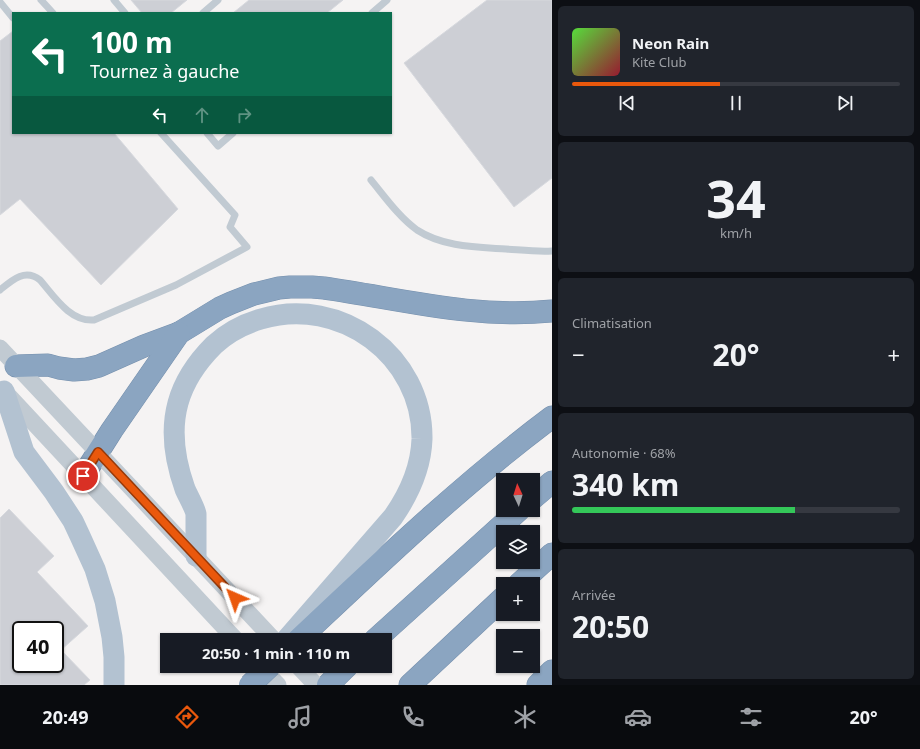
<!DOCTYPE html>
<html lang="fr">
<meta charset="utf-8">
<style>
body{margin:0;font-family:"Noto Sans",sans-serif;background:#20242c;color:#f1f3f6;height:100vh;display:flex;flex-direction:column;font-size:15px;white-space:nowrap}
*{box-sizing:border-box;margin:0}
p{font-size:13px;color:#9ea1a6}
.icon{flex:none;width:22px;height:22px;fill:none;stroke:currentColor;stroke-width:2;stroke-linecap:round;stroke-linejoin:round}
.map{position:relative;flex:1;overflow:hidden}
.sheet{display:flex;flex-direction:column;gap:6px;padding:6px;background:#0d0f14;width:368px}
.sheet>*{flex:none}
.hud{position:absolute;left:12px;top:12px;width:380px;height:122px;border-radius:0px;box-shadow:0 1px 3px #0004;background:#0b6e4f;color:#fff;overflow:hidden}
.needle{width:26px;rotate:356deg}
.tools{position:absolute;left:496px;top:473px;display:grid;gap:8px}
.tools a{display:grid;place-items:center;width:44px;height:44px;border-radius:0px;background:#171b24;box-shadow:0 1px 3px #0004;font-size:20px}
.speed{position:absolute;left:12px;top:621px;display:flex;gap:8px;font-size:20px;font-weight:700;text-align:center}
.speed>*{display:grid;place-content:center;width:52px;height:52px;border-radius:50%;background:#171b24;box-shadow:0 1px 3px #0004;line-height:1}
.speed .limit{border:2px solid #111;border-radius:6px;background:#fff;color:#111}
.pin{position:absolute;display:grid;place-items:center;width:34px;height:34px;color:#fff;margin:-17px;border:2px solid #fff;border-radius:50%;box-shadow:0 1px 4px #0007}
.me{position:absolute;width:44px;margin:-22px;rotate:317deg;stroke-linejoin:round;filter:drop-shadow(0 0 3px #0008)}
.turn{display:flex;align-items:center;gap:14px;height:84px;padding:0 12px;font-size:18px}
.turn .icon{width:52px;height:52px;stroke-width:2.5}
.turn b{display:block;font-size:28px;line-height:34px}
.lanes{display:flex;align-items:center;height:38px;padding:0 12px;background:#0003;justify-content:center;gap:20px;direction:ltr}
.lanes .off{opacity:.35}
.big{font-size:30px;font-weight:700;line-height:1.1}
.sheet .tile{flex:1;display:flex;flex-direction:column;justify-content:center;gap:6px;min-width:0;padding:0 14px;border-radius:6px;background:#20242c}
.sheet .dial{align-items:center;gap:0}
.dial b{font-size:52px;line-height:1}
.song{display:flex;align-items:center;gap:12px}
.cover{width:48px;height:48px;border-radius:6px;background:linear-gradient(135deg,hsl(110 70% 55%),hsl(350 70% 35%))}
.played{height:4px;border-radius:2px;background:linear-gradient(90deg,#ea580c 45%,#363941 45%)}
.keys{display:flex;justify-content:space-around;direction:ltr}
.heat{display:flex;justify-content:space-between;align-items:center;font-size:22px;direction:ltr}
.charge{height:6px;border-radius:3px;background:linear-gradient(90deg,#34c759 68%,#363941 0)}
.trip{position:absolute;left:160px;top:633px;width:232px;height:40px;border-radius:0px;background:#171b24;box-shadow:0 1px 3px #0004;font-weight:700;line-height:40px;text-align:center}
.menu{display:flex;height:64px;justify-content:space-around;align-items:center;background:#090b0e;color:#9ea1a6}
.menu .icon{width:28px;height:28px}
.menu .active{color:#ea580c}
.menu b{font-size:18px;color:#f1f3f6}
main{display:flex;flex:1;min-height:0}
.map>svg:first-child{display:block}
</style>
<main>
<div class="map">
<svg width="552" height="685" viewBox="0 0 552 685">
<rect width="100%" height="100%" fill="#f5f3f3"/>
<g fill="#cdcfd5" stroke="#d7d9de" fill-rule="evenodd">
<polygon points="131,0 187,0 171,13 142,13"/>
<polygon points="249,0 343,0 327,13 233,13"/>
<polygon points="487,0 552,0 552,178 514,207 404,63"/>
<polygon points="13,31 13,133 114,133 178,209 101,285 20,199 0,215 0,41"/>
<path d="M9,509l45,47 -17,16 51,54 -27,24 29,30 -6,5h-84v-167zM21,630h34v34h-34z"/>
</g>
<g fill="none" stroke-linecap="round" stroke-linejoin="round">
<defs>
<g id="motorway">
<path d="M16,366l32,-1 11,3 15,2 13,-1 12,-3 45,-20 35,-13 41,-25 11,-5 23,-9 25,-6 11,-1h22l12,1c77,11 150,31 228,23"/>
<polyline points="83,476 112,430 179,333"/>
<polyline points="533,498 552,482"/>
<polyline points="519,584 552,554"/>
<path d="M298,640c82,-77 163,-155 254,-223"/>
<polyline points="375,640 519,510"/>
<polyline points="328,685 347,666"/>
<polyline points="410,685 503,598"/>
<polyline points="538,685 552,671"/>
</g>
</defs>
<use href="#motorway" stroke="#7690ad" stroke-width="23"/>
<g stroke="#c1cad2" stroke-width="7">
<polyline points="41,0 53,13"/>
<polyline points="114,0 125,13"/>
<polyline points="0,2 13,18"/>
<polyline points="203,13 218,0"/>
<polyline points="372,13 387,0"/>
<polyline points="207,133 218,146 233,133"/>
<path d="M371,180c14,17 28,37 46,50 26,17 59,17 89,19 15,1 31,3 46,2"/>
<path d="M0,290c12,-10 25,-22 40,-10 14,16 30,42 54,40l82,-35 71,-38 -17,-20 5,-12 -74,-82"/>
</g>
<g stroke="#c1cad2" stroke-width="17">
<polyline points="0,348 274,640"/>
<polyline points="6,393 236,640"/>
<polyline points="260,666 278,685"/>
<polyline points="298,666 316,685"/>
</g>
<g stroke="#b3c2d1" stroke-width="21">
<polyline points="4,391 24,452 54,492 73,521 80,536 95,569 105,601 112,637 114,657 114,685"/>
<path d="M196,556c0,-10 0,-20 0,-30 0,-4 0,-8 0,-12 -1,-6 -8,-18 -11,-25 -10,-28 -15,-57 -7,-86 6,-22 20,-42 36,-58 14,-13 30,-21 47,-26 79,-24 162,37 161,120 -1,29 -13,55 -29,78l-107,123"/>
</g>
<use href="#motorway" stroke="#8ba5c1" stroke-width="22"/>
<defs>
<polyline id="motorway-bridge" points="250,685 270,666"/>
</defs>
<use href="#motorway-bridge" stroke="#7690ad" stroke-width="23" stroke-linecap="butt"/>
<use href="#motorway-bridge" stroke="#8ba5c1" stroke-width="22"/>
</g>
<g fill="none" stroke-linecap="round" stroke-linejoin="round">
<defs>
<polyline id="route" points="83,476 98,452 235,598"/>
</defs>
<use href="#route" stroke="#983908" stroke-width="10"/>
<use href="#route" stroke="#ea580c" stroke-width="7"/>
</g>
</svg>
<div class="tools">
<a><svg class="needle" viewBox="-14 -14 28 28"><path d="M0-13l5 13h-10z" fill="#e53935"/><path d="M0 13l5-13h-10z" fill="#9ea1a6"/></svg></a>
<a><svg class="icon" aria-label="layers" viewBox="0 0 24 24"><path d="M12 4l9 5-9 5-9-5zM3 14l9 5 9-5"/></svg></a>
<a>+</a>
<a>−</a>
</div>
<div class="speed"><div class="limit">40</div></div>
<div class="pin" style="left:83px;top:476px;background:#d93025"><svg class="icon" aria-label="arrive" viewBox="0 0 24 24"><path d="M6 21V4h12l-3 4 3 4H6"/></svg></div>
<svg class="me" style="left:235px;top:598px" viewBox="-20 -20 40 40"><path d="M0-17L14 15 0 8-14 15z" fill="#ea580c" stroke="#fff" stroke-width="4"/></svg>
<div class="trip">20:50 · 1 min · 110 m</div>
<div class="hud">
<div class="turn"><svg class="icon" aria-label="left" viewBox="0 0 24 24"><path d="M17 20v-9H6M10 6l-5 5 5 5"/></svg><div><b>100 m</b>Tournez à gauche</div></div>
<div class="lanes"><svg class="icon" aria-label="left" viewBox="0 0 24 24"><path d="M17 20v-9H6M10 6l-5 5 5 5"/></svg><svg class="icon off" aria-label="ahead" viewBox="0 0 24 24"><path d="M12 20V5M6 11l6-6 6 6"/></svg><svg class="icon off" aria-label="right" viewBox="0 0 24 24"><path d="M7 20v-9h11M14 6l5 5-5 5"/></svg></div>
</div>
</div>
<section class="sheet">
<div class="tile">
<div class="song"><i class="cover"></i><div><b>Neon Rain</b><p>Kite Club</p></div></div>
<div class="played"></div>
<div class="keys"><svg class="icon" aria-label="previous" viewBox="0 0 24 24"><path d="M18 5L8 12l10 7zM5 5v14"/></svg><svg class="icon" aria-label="pause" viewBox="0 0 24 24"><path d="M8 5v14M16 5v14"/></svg><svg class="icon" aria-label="next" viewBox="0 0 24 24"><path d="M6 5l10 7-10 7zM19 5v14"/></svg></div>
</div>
<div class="tile dial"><b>34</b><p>km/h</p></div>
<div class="tile"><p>Climatisation</p>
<div class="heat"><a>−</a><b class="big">20°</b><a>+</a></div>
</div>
<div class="tile"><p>Autonomie · 68%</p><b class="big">340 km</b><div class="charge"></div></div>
<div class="tile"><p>Arrivée</p><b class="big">20:50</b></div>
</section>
</main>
<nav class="menu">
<b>20:49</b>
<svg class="icon active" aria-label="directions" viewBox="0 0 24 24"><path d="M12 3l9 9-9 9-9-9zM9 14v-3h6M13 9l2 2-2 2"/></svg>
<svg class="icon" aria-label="music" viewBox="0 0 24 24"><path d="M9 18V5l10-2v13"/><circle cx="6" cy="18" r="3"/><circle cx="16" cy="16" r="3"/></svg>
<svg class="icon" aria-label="phone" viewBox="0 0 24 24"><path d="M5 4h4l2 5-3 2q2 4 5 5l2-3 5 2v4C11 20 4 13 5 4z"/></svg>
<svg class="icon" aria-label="climate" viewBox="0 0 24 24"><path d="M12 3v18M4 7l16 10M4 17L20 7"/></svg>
<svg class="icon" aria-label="car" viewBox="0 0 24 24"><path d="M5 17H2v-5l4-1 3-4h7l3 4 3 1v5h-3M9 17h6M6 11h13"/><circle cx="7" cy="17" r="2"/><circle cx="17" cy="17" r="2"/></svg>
<svg class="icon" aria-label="filters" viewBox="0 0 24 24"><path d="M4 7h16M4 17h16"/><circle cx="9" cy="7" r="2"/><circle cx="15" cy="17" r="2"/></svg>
<b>20°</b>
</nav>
